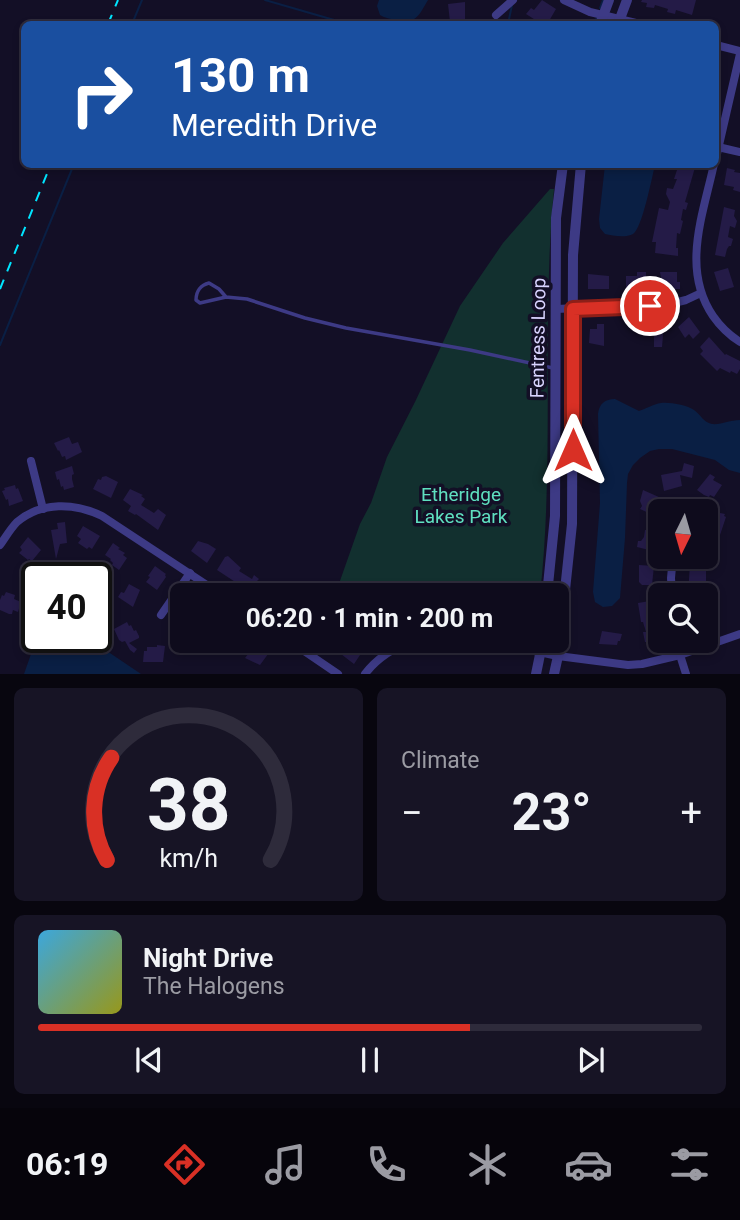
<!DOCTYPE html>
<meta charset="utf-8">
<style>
body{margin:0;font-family:Roboto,sans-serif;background:#171425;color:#f1f3f6;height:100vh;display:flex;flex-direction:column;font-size:26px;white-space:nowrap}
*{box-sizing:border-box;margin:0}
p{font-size:23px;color:#9b9ba3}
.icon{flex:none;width:38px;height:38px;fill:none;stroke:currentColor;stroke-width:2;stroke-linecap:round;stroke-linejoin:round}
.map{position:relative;height:674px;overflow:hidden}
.side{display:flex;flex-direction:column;gap:14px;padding:14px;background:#08060f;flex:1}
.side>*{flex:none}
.guide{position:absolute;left:21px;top:21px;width:698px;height:147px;border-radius:10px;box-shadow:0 4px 10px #0003,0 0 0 2px #2e2b3b;background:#1a4fa0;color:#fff;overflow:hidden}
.needle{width:46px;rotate:185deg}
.tools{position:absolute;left:648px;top:499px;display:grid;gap:14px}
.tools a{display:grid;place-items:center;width:70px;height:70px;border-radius:10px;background:#0e0b1c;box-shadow:0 4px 10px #0003,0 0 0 2px #2e2b3b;font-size:35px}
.speed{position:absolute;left:21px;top:562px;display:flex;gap:14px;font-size:35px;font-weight:700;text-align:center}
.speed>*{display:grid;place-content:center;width:91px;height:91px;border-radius:50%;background:#0e0b1c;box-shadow:0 4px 10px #0003,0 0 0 2px #2e2b3b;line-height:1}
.speed .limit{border:4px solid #111;border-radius:10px;background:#fff;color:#111}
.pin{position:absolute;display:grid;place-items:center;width:60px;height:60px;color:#fff;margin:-30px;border:4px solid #fff;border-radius:50%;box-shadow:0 2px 7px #0007}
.me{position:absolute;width:77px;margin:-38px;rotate:0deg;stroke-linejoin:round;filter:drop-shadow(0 0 5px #0008)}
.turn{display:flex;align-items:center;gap:24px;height:147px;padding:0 35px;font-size:32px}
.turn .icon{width:91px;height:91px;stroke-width:2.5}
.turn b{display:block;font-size:49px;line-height:60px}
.big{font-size:52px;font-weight:700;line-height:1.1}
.side .card{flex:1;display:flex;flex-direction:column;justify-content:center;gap:10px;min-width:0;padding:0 24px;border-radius:10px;background:#171425}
.side .dial{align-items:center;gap:0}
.dial svg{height:182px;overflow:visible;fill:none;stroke:#2e2b3b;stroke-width:7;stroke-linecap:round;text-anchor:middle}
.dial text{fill:#f1f3f6;stroke:none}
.song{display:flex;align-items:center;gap:21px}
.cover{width:84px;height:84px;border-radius:10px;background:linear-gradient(135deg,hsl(200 70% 55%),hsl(60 70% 35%))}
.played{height:7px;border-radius:4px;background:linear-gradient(90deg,#d93025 65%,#2e2b3b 65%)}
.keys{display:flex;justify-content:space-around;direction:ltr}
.heat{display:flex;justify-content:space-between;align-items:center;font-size:38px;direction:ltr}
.side .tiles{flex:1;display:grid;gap:14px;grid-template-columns:1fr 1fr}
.card:last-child{grid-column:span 2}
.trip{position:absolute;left:170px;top:583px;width:399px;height:70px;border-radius:10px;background:#0e0b1c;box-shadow:0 4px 10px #0003,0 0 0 2px #2e2b3b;font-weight:700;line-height:70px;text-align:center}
.tab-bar{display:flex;height:112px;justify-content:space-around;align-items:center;background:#06040b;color:#9b9ba3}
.tab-bar .icon{width:49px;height:49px}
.tab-bar .current{color:#d93025}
.tab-bar b{font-size:32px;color:#f1f3f6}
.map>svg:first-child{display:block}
</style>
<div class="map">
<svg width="740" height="674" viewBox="0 0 740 674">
<rect width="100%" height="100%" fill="#130f26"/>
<path fill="#12302f" d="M550,189h4c-13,135 1,271 -14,406h-205l25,-71 11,-21 16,-46 28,-55 45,-96 43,-63z"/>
<g fill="#0a1f44">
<path d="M379,0h49c-9,15 -12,25 -31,20 -7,-1 -12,-2 -17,-5l-3,-9z"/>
<path d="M605,165h50c-3,12 -13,64 -22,69 -7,4 -20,2 -28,0l-5,-6 -1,-9z"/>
<path d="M615,399l24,12c7,-2 14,-7 22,-8 9,-1 26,2 33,7 7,5 9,12 18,14 9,1 18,-4 28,-4v53l-11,-3 -14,-10 -43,-11h-13l-9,2 -10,7 -7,7 -5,9 -1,9 -2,55 -5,60 -8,8 -9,1 -8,-5 -2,-10 7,-89 -2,-89c1,-10 7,-15 17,-15z"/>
<polygon points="37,637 96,637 101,647 141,674 24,674"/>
</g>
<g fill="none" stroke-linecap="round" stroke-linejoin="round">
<g stroke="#0a1f44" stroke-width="2">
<polyline points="265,0 348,24"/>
<polyline points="600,8 603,0"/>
<polyline points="132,24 142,0"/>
<polyline points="508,24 512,5"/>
<polyline points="594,24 596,19"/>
<polyline points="0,345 74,164"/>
</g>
</g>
<g fill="#241b47">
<polygon points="542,0 556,9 549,21 545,22 543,24 535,24 537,21 526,14 531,8 534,10"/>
<polygon points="642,0 696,0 692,15 676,10 675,14 667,12 668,9 655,5 654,8 646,7 647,3 641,2"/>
<polygon points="465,2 465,22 450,22 448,4"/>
<polygon points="679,164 696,164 685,202 688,203 686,210 683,209 681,220 683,221 680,234 677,233 676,248 678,248 678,256 655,253 656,242 652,242 659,208 668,210 670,202 666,194 667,188 673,189 677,179 674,179"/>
<polygon points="727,168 735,170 734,172 740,173 740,192 733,190 734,187 724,185"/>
<polygon points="724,207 735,210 734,216 737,221 735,228 730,226 728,237 733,239 731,246 729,246 727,249 725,257 715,255"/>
<polygon points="728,268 734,287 720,291 714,272"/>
<polygon points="637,272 646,272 646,283 644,283 644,287 626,290 626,276 637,276"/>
<polygon points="660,272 677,272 677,282 680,282 680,289 663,289"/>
<polygon points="588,274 609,276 609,289 588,289"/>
<polygon points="689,317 700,332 693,339 689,334 685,338 678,327"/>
<polygon points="597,324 604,324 604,346 589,343 590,329 597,329"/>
<polygon points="653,324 664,324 662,347 654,347 654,336 645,336 645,326 653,326"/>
<polygon points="709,337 725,355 726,354 740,361 740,369 737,374 731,371 730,373 720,368 717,371 700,354 703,351 700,347"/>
<polygon points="69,437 72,444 78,442 82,452 66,460 65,456 62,457 59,450 58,451 54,443"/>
<polygon points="684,463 694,466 692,478 680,475 682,486 664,491 661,475 682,471"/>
<polygon points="72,466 74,474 72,475 72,479 74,487 64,490 63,486 61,487 59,479 57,480 55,472"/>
<polygon points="710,474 715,477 713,480 722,485 714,497 710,495 709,497 704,495 697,490"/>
<polygon points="106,476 118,482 111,498 93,489 98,479 101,480 102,477"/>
<polygon points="15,485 16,489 18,488 23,501 9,506 8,499 6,500 2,491 5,490 4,488"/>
<polygon points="130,489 143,495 141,496 145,499 141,505 154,513 158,509 166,515 158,530 136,514 135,515 128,511 131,506 123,500"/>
<polygon points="643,490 661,498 651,514 640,509 642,506 640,501"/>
<polygon points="711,511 725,514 724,516 726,517 718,541 720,541 715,561 704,559 705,539 708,539 711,526 709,526"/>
<polygon points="65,522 67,543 60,544 56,559 51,530 58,529 57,523"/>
<polygon points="83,526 100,536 92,549 89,547 87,549 78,543 81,539 77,536"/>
<polygon points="645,530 660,532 659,540 657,540 656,547 654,547 653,551 637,547 638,541 641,541 644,537"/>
<polygon points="28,537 41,550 32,561 29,559 28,560 19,553 22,550 20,547"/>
<polygon points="198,541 208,544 216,549 207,563 191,551"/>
<polygon points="113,543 120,548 118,549 125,553 123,555 127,558 119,570 112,565 113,563 110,560 111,559 105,555"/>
<polygon points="228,556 241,568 239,571 252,579 254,575 259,579 257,581 261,583 260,584 273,593 276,588 281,591 278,595 255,595 217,570 225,557"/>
<polygon points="690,563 706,565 706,581 703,584 704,595 688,595"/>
<polygon points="639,565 654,566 652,585 642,585 639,582"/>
<polygon points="155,566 166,574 165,575 166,577 157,590 146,582 150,577 148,576"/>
<polygon points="129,584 140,590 133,607 118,597 121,592 124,593"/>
<polygon points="6,592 15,595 14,599 21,602 18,612 13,610 12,614 9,614 0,610 0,600 2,595 4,596"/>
<polygon points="650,601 651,607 655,607 656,620 654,620 657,632 659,631 662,646 650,649 649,645 648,646 647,642 645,642 643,632 646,632 643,622 641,622 638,603"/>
<polygon points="127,622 129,626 131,625 134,631 136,630 139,636 139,638 129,643 137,649 134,653 130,650 125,641 122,642 119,640 114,629"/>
<polygon points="602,631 622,634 620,641 618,641 617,645 599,644"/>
<polygon points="344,640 358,640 354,647 362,652 354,664 337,651"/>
<polygon points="157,645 165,646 163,662 143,662 144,651 147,651 147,647 157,647"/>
<polygon points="255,645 261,650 264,646 271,650 260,665 245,658"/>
</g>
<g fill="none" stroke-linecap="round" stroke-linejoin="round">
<path stroke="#3d3a85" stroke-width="3.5" d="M226,297l-7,-8 -10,-6c-8,2 -13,8 -13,17l4,3 26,-6 21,2 58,19 41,10 124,22 83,18"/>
<g stroke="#3d3a85" stroke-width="8">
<polyline points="564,0 590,12 640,24"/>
<polyline points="496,15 513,0"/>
<polyline points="716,45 740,51"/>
<polyline points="718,147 740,152"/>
<polyline points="716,158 740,54"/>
<path d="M714,164c-11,51 -33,105 -1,152 7,10 16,19 27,26"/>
<polyline points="556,309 670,304 686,300 701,293"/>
<polyline points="31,461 43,509"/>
<path d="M0,545c5,-7 11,-17 17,-23 25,-21 58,-19 85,-6l120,79"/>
<polyline points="672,595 671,578 673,556"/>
<polyline points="161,615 190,573"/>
<polyline points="288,640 338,674"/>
<polyline points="483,640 558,656 628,665 642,664 680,655 740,634"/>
<polyline points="680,640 680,655 686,674"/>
<path d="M365,674c12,-16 30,-27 49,-34"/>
</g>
<g stroke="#3d3a85" stroke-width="10">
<polyline points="600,24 609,0"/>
<polyline points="618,24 627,0"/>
<polyline points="547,595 555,516 556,218 563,164"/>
<polyline points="536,674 543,640"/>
<polyline points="554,674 558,656 572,524 573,255 581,164"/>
</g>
<g stroke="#00e5ff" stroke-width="2" stroke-dasharray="10 9" stroke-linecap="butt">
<polyline points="108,24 118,0"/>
<polyline points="0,289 51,164"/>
</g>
</g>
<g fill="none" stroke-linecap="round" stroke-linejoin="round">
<defs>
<polyline id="route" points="573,450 573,309 650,306"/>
</defs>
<use href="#route" stroke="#8d1f18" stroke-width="18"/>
<use href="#route" stroke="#d93025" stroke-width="12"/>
</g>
<g text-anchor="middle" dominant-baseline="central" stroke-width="7" stroke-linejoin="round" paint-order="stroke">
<g font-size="19" fill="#d9d4ff" stroke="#130f26">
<text transform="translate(538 338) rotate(-89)">Fentress Loop</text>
</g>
<g font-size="19" fill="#5fe0c0" stroke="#130f26">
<text x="461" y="494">Etheridge<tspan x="461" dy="22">Lakes Park</tspan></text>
</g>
</g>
</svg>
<div class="tools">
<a><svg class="needle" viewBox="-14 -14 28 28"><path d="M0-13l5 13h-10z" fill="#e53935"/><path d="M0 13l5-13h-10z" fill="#9b9ba3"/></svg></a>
<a><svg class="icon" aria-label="search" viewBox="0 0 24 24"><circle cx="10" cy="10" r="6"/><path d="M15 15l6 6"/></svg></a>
</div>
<div class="speed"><div class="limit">40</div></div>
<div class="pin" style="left:650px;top:306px;background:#d93025"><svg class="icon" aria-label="arrive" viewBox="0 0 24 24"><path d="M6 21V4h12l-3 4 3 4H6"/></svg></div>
<svg class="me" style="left:573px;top:450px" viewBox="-20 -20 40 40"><path d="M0-17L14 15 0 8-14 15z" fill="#d93025" stroke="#fff" stroke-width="4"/></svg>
<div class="trip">06:20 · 1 min · 200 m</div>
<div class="guide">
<div class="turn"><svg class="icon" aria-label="right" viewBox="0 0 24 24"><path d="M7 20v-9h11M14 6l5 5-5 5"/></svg><div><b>130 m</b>Meredith Drive</div></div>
</div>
</div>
<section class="side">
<div class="tiles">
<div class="card dial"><svg viewBox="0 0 100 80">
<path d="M14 69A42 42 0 1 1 86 69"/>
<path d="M14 69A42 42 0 0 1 16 24" stroke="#d93025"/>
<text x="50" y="56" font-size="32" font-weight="700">38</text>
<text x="50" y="72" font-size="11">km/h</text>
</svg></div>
<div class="card"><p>Climate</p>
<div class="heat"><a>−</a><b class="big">23°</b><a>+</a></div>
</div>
<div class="card">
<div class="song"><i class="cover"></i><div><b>Night Drive</b><p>The Halogens</p></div></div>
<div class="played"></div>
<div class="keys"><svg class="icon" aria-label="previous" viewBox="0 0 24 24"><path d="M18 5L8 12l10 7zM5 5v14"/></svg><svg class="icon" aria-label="pause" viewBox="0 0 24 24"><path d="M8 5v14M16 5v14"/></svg><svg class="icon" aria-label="next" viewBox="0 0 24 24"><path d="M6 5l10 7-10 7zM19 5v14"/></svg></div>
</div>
</div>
</section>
<nav class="tab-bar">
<b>06:19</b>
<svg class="icon current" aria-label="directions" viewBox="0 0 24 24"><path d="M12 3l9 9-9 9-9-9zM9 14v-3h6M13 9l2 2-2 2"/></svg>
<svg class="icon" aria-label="music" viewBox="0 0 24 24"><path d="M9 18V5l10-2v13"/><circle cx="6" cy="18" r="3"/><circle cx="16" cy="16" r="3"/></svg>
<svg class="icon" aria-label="phone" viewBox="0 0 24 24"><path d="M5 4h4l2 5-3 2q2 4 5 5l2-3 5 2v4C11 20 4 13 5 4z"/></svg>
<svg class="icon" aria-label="climate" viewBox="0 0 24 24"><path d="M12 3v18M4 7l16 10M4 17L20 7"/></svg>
<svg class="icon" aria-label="car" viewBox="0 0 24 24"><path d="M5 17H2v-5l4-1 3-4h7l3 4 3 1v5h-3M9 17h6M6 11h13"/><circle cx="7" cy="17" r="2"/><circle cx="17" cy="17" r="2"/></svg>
<svg class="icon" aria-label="filters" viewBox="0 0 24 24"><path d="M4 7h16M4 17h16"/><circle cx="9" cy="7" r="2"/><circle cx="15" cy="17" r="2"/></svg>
</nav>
